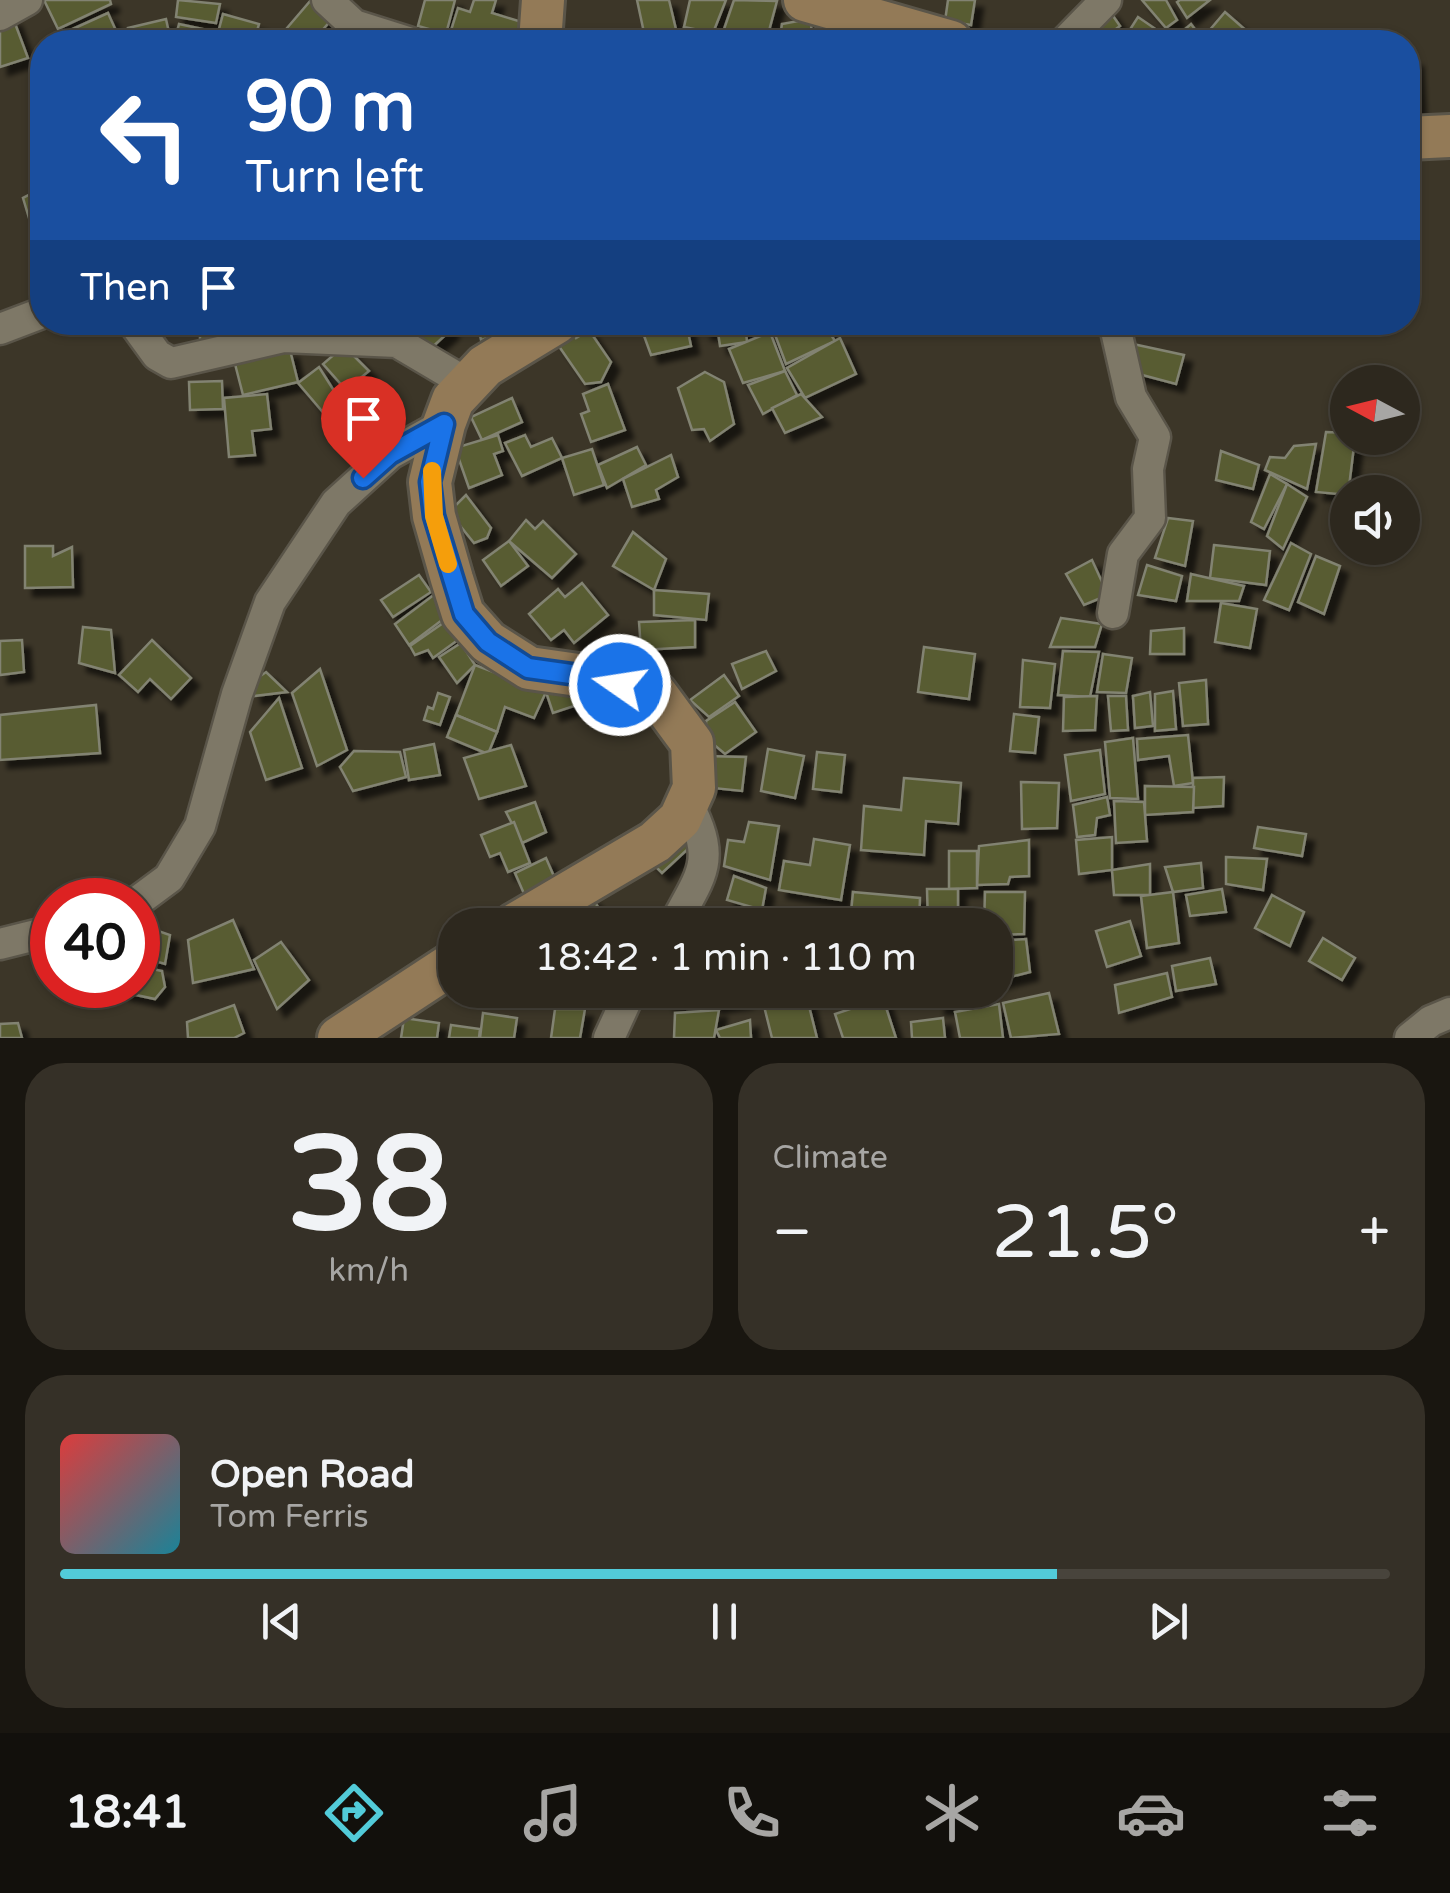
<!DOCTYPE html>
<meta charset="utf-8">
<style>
body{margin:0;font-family:"Varela Round",sans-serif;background:#353027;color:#f1f3f6;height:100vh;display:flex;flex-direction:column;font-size:38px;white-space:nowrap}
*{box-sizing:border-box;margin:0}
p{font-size:32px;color:#a7a6a4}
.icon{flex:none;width:55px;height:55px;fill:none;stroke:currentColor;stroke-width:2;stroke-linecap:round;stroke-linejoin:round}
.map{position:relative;height:1038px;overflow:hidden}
.drawer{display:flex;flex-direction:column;gap:25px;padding:25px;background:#191610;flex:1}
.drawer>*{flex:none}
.guide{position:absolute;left:30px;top:30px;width:1390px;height:305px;border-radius:40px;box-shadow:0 2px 8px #0004,0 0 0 2px #48443c;background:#1a4fa0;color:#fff;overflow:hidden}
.needle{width:65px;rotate:277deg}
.controls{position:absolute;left:1330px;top:365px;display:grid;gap:20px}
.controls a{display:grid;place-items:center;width:90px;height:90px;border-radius:50%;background:#2d281e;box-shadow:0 2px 8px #0004,0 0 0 2px #48443c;font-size:50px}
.speed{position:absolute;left:30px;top:878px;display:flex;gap:20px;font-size:50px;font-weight:700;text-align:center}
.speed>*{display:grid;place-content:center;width:130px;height:130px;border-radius:50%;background:#2d281e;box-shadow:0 2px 8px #0004,0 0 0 2px #48443c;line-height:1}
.speed .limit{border:15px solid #d22;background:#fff;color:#111}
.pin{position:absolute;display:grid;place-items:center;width:85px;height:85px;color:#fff;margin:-102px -42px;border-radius:50% 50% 50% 0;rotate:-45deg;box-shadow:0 0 10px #0007}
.pin .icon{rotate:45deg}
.me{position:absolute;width:110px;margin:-55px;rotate:283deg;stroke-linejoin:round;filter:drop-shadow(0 0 8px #0008)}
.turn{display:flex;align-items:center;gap:35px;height:210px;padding:0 50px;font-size:45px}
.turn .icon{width:130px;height:130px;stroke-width:2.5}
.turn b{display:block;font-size:70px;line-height:85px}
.then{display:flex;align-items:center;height:95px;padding:0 50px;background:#0003;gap:20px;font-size:38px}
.big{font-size:75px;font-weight:600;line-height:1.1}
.drawer .widget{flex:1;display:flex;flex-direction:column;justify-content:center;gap:15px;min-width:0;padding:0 35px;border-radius:40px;background:#353027}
.drawer .dial{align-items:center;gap:0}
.dial b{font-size:130px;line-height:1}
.song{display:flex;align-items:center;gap:30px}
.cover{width:120px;height:120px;border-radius:15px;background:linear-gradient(135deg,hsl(0 70% 55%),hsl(190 70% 35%))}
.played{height:10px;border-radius:5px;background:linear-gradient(90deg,#52cbd9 75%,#48443c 75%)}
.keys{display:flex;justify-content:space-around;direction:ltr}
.heat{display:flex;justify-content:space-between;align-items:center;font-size:55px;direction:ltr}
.drawer .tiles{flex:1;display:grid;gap:25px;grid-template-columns:1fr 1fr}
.widget:last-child{grid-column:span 2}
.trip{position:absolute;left:438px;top:908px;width:575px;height:100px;border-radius:40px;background:#2d281e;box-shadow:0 2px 8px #0004,0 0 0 2px #48443c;font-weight:600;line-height:100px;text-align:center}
.tab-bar{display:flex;height:160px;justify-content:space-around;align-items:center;background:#12100c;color:#a7a6a4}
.tab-bar .icon{width:70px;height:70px}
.tab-bar .current{color:#52cbd9}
.tab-bar b{font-size:45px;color:#f1f3f6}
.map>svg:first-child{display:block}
</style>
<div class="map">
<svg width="1450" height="1038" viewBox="0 0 1450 1038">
<defs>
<filter id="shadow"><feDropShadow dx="8" dy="8" stdDeviation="2.5" flood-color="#0009"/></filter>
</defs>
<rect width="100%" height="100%" fill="#3c3628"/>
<g fill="#595c33" stroke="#828372" stroke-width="2.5" filter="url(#shadow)">
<polygon points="44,0 110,0 111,4 58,29"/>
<polygon points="178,0 220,4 216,23 176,17"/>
<polygon points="311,0 333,18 312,42 290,42 281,35"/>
<polygon points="425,0 455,0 446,34 418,26"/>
<polygon points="474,0 496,0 492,13 522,22 515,42 466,42 449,37 458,8 470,12"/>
<polygon points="637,0 669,0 679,42 646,42"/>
<polygon points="690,0 726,0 713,33 684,27"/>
<polygon points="734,0 777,1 766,42 723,32"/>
<polygon points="948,0 975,0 971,25 945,21"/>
<polygon points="1142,0 1166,0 1177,20 1166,28"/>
<polygon points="1180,0 1210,0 1187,18 1177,2"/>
<polygon points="1109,10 1120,26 1098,42 1083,42"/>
<polygon points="1225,12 1249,33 1237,42 1217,42 1208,32"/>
<polygon points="108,13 118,35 101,42 70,42 66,32"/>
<polygon points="223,14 259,24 255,38 219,29"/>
<polygon points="1138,17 1160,32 1154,42 1122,42"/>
<polygon points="13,18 28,58 0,67 0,23"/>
<polygon points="166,19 171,42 131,42 128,28"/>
<polygon points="798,21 812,23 809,42 779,42 782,24"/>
<polygon points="817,21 845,24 842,42 814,42"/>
<polygon points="179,24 207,30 205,42 175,40"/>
<polygon points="1191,24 1205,42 1170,42"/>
<polygon points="212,30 255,38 254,42 209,42"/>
<polygon points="1408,59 1415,59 1418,112 1408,112"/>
<polygon points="42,137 42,171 33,174 37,138"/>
<polygon points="42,188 42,253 40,255 23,198"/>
<polygon points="408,322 447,322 451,330 428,351"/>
<polygon points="477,322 507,322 509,332 481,340"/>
<polygon points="639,322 686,322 691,346 651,355"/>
<polygon points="703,322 745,322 747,342 720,346 718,332 704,332"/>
<polygon points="803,322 823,322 835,341 786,364 774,332"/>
<rect x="200" y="325" width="31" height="21"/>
<polygon points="589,330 611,362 601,382 585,384 556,342 571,331 576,338"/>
<polygon points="770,332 785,371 743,383 729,349"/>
<polygon points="840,338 856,374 805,398 787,368"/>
<polygon points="1133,344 1184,355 1176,384 1131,372"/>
<polygon points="344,346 369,371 346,390 323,364"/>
<polygon points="290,350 298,382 243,395 235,364"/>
<polygon points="319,367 343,405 327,417 298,383"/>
<polygon points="785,371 797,395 763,414 748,385"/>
<polygon points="705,372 724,382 734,424 710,441 704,429 692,430 678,388"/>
<polygon points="222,381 223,409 190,410 189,382"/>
<polygon points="608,384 625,430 591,442 581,414 589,411 583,394"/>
<polygon points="267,394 271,429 252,431 255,455 229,457 224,398"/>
<polygon points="801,394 822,417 785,433 772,408"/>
<polygon points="512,398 522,422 482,440 471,417"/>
<polygon points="1326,432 1348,433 1348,438 1355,438 1348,495 1316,492"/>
<polygon points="498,435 503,451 494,454 502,475 469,488 455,448"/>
<polygon points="525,435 531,447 552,438 562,458 522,476 505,443"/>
<polygon points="1316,444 1307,489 1265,470 1270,457 1285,458 1294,446"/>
<polygon points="637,447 646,465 607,488 598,465"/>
<polygon points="592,449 604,485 574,495 562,458"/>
<polygon points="1221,451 1259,465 1253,489 1216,480"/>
<polygon points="671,455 678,477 656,490 659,499 632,507 623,479"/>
<polygon points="1270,474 1287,484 1264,529 1251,522"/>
<polygon points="1287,484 1307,497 1283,549 1267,536"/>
<polygon points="466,495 491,528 487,538 474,543 449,512"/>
<polygon points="1168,518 1193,521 1185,566 1155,558"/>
<polygon points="526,520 535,529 543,521 576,554 552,578 509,541"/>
<polygon points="633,532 666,559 654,590 613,566"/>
<polygon points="509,541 528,566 501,586 483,560"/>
<polygon points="1291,543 1311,554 1289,610 1264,600"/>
<polygon points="1214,545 1270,551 1266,585 1210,578"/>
<polygon points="25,546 53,546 53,556 72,547 73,587 25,588"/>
<polygon points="1316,556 1340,566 1324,614 1298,602"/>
<polygon points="1092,560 1108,595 1084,605 1066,574"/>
<polygon points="1147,565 1182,576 1176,601 1138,595"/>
<polygon points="1191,574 1244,586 1239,601 1187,601"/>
<polygon points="419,575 431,592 393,617 381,600"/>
<polygon points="582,583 608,615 574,643 564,630 551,640 529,614 558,589 565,597"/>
<polygon points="654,590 709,594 706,620 654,615"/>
<polygon points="435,594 450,614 409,645 395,624"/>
<polygon points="1221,603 1257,609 1250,648 1215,642"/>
<polygon points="1061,618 1102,624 1095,647 1050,647"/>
<polygon points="449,619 462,637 433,658 428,650 415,655 410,646"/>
<polygon points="695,620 695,647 641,650 639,622"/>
<polygon points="83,627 111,630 115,673 79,663"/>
<polygon points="1184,628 1184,654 1150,654 1151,631"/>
<polygon points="22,640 24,672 0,675 0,641"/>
<polygon points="152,640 191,678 171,699 150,679 138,692 119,675"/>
<polygon points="461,643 475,665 457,683 439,657"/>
<polygon points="924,647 975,654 969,699 918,692"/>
<polygon points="766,651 776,671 742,689 732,664"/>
<polygon points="1063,651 1099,652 1090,697 1058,695"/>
<polygon points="1103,654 1132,658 1126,693 1097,692"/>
<polygon points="1023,660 1055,664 1050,708 1020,707"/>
<polygon points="475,665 546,692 534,718 505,707 497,732 456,715"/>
<polygon points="320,669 347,750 317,766 292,693"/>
<polygon points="266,672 287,692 254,696 252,682"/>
<polygon points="724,675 739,696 709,717 690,700"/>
<polygon points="1206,680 1208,724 1183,726 1179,683"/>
<polygon points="573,683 580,704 553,713 546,692"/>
<polygon points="1173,691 1176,729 1155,731 1155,694"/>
<polygon points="1150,692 1153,726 1135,728 1133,696"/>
<polygon points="438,693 450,697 440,725 424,720 428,707 433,709"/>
<polygon points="1097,696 1095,730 1063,731 1064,697"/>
<polygon points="1108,696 1126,696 1128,730 1111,731"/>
<polygon points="279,698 302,768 266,780 250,732"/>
<polygon points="735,702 756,732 725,754 706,738 706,721"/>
<polygon points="96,705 100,753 0,760 0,715"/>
<polygon points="1014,714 1039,717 1035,753 1010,751"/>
<polygon points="456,715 497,732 488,754 447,737"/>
<polygon points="1188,735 1193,783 1174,786 1169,756 1138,760 1137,739"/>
<polygon points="1133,738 1138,799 1110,798 1105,742"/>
<polygon points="434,744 440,775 409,780 404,750"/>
<polygon points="511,745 526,786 479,799 464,758"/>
<polygon points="768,749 804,756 795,798 761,791"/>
<polygon points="1100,750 1105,794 1071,801 1065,755"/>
<polygon points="354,751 400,752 406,777 353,791 340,767"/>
<polygon points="817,752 845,755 841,792 813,789"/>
<polygon points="705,756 746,757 742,791 703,787"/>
<polygon points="1224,777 1223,806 1193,808 1193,778"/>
<polygon points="904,778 961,783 958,824 926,821 924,855 861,850 864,806 901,810"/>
<polygon points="1021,782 1059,783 1057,828 1022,829"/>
<polygon points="1145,786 1194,787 1193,812 1145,815"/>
<polygon points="1107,797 1110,815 1097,818 1095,835 1077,837 1073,805"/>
<polygon points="1114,801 1144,802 1147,841 1116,843"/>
<polygon points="535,802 546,832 522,843 506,812"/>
<polygon points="514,822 530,863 508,872 500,853 490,857 481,835"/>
<polygon points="749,822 779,826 770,880 724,866 728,840 744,842"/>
<polygon points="1258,827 1306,834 1302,856 1254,848"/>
<polygon points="674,832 689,848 662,873 648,859"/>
<polygon points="1112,837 1112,870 1079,874 1076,840"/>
<polygon points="814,839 850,845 841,900 779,890 784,861 810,865"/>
<polygon points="1029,840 1029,876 1010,877 1008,884 977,885 979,846"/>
<polygon points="949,851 977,851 977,888 949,889"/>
<polygon points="1226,857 1267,859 1263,890 1226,884"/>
<polygon points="546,858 556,881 525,896 515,873"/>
<polygon points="1201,863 1203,888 1173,892 1165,867"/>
<polygon points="1150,864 1150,895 1114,895 1112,870"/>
<polygon points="734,876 766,888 762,910 727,900"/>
<polygon points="927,889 958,889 958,925 928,925"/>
<polygon points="1222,889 1226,912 1190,916 1186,895"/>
<polygon points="853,892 920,898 919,925 850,922"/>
<polygon points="985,892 1025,892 1024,934 995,935 995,925 984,925"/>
<polygon points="1173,892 1179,943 1147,948 1141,896"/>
<polygon points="1272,895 1304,912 1290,946 1255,928"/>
<polygon points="591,897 611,925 564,925 562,923"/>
<polygon points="233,920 254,969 193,983 188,940"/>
<polygon points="1130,921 1141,956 1107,967 1096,931"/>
<polygon points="138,924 170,935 165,964 138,956"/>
<polygon points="1323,938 1355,958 1342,980 1309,961"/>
<polygon points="1026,939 1030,972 995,981 995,941"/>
<polygon points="281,942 309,980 277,1009 254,960"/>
<polygon points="1210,958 1216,984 1176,991 1172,966"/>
<polygon points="138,966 162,971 165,987 155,999 122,992 124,985 138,985"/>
<polygon points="1167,973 1172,997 1119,1013 1115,985"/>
<polygon points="551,990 582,990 570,1009 549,992"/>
<polygon points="668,990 709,990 706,1007 666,1002"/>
<polygon points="714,990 746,990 745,1000 712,1005"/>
<polygon points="760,990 805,990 817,1038 772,1038"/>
<polygon points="940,990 981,990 981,1007 937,1006"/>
<polygon points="1049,993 1059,1034 1011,1038 1003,1003"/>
<polygon points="883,998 896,1038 843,1038 835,1014"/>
<polygon points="999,1004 1003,1038 960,1038 955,1012"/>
<polygon points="234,1005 244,1033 234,1038 188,1038 187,1022"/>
<polygon points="555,1009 585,1009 580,1038 551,1038"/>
<polygon points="719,1010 714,1038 674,1038 675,1013"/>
<polygon points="483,1013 517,1018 514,1038 480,1038"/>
<polygon points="404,1018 439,1023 437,1038 401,1038"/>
<polygon points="943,1018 945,1038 912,1038 911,1022"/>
<polygon points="750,1020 751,1038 720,1038 716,1030"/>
<polygon points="18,1023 22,1038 0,1038 0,1024"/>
<polygon points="451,1025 480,1029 479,1038 449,1038"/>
</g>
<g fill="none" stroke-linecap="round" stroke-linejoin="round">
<defs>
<g id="street">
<polyline points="327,0 354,25 408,42"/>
<polyline points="0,15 27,0"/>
<polyline points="1065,42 1106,0"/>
<polyline points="133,322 157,355 171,363 284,337 397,342 468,384"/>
<polyline points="0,329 42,313"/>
<polyline points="1113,613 1123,554 1150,518 1148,469 1155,437 1131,397 1114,322"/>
<polyline points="138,901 169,878 200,826 237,694 270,602 336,503 390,454 444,424"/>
<path d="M674,925c29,-53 43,-65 13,-123"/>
<polyline points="0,944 52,931"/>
<polyline points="609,1038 631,990"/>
<polyline points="1410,1038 1431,1021 1450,1013"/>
</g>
<g id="secondary">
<polyline points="805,0 951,42"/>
<polyline points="540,42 543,0"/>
<polyline points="1408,138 1450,136"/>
<polyline points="514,925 655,842 680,819 694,788 692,743 656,694 585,676 529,668 488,642 463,614 452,579 434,516 430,482 444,424 453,400 485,366 557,322"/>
<polyline points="339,1038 455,962"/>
</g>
</defs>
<use href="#street" stroke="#5a5549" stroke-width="35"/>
<use href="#secondary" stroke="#5a5549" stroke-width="48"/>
<use href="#street" stroke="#7e7867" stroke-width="30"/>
<use href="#secondary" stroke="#937a57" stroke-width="42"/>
</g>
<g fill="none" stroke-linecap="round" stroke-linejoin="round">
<defs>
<polyline id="route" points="363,478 390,454 444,424 430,482 434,516 464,614 488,642 528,668 585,676 620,685"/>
</defs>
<use href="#route" stroke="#114b97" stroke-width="25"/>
<use href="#route" stroke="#1a73e8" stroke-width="18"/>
<polyline stroke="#f59e0b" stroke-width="18" points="432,471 434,516 448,564"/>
</g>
</svg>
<div class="controls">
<a><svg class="needle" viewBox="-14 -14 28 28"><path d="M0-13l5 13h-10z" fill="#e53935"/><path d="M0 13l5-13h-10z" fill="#a7a6a4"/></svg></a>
<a><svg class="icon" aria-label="sound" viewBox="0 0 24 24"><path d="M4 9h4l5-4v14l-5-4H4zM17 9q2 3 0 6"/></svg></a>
</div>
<div class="speed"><div class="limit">40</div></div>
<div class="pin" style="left:363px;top:478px;background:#d93025"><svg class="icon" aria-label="arrive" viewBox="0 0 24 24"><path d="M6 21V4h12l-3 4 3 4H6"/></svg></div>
<svg class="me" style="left:620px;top:685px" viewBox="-20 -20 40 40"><circle r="17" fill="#1a73e8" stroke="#fff" stroke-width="3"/><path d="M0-11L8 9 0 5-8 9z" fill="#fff"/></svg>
<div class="trip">18:42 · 1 min · 110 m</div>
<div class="guide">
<div class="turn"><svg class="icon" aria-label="left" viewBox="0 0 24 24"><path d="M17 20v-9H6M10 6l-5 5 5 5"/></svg><div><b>90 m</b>Turn left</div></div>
<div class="then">Then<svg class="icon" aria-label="arrive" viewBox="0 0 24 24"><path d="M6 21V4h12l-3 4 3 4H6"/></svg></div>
</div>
</div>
<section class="drawer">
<div class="tiles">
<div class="widget dial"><b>38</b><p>km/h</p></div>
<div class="widget"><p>Climate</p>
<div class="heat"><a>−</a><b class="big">21.5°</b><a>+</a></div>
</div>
<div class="widget">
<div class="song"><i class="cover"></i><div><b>Open Road</b><p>Tom Ferris</p></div></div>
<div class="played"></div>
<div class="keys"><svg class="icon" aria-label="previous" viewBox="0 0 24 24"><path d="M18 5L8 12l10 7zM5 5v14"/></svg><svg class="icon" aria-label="pause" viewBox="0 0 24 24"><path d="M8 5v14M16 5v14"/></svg><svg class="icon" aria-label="next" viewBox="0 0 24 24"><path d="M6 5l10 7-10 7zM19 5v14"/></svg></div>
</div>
</div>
</section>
<nav class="tab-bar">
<b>18:41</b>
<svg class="icon current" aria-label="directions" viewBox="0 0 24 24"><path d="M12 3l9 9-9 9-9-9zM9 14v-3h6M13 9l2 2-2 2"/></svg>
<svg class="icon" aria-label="music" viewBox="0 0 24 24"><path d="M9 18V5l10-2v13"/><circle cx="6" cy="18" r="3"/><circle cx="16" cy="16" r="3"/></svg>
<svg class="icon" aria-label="phone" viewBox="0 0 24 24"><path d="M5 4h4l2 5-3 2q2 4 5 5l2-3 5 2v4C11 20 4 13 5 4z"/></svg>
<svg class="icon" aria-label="climate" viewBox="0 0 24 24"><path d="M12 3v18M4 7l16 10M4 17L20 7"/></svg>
<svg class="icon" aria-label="car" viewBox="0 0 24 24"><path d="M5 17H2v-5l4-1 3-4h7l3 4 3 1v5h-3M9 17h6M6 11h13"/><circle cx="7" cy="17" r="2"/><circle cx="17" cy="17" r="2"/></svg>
<svg class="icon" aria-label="filters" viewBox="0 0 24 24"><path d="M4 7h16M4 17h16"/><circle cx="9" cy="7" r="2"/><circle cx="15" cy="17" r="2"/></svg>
</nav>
